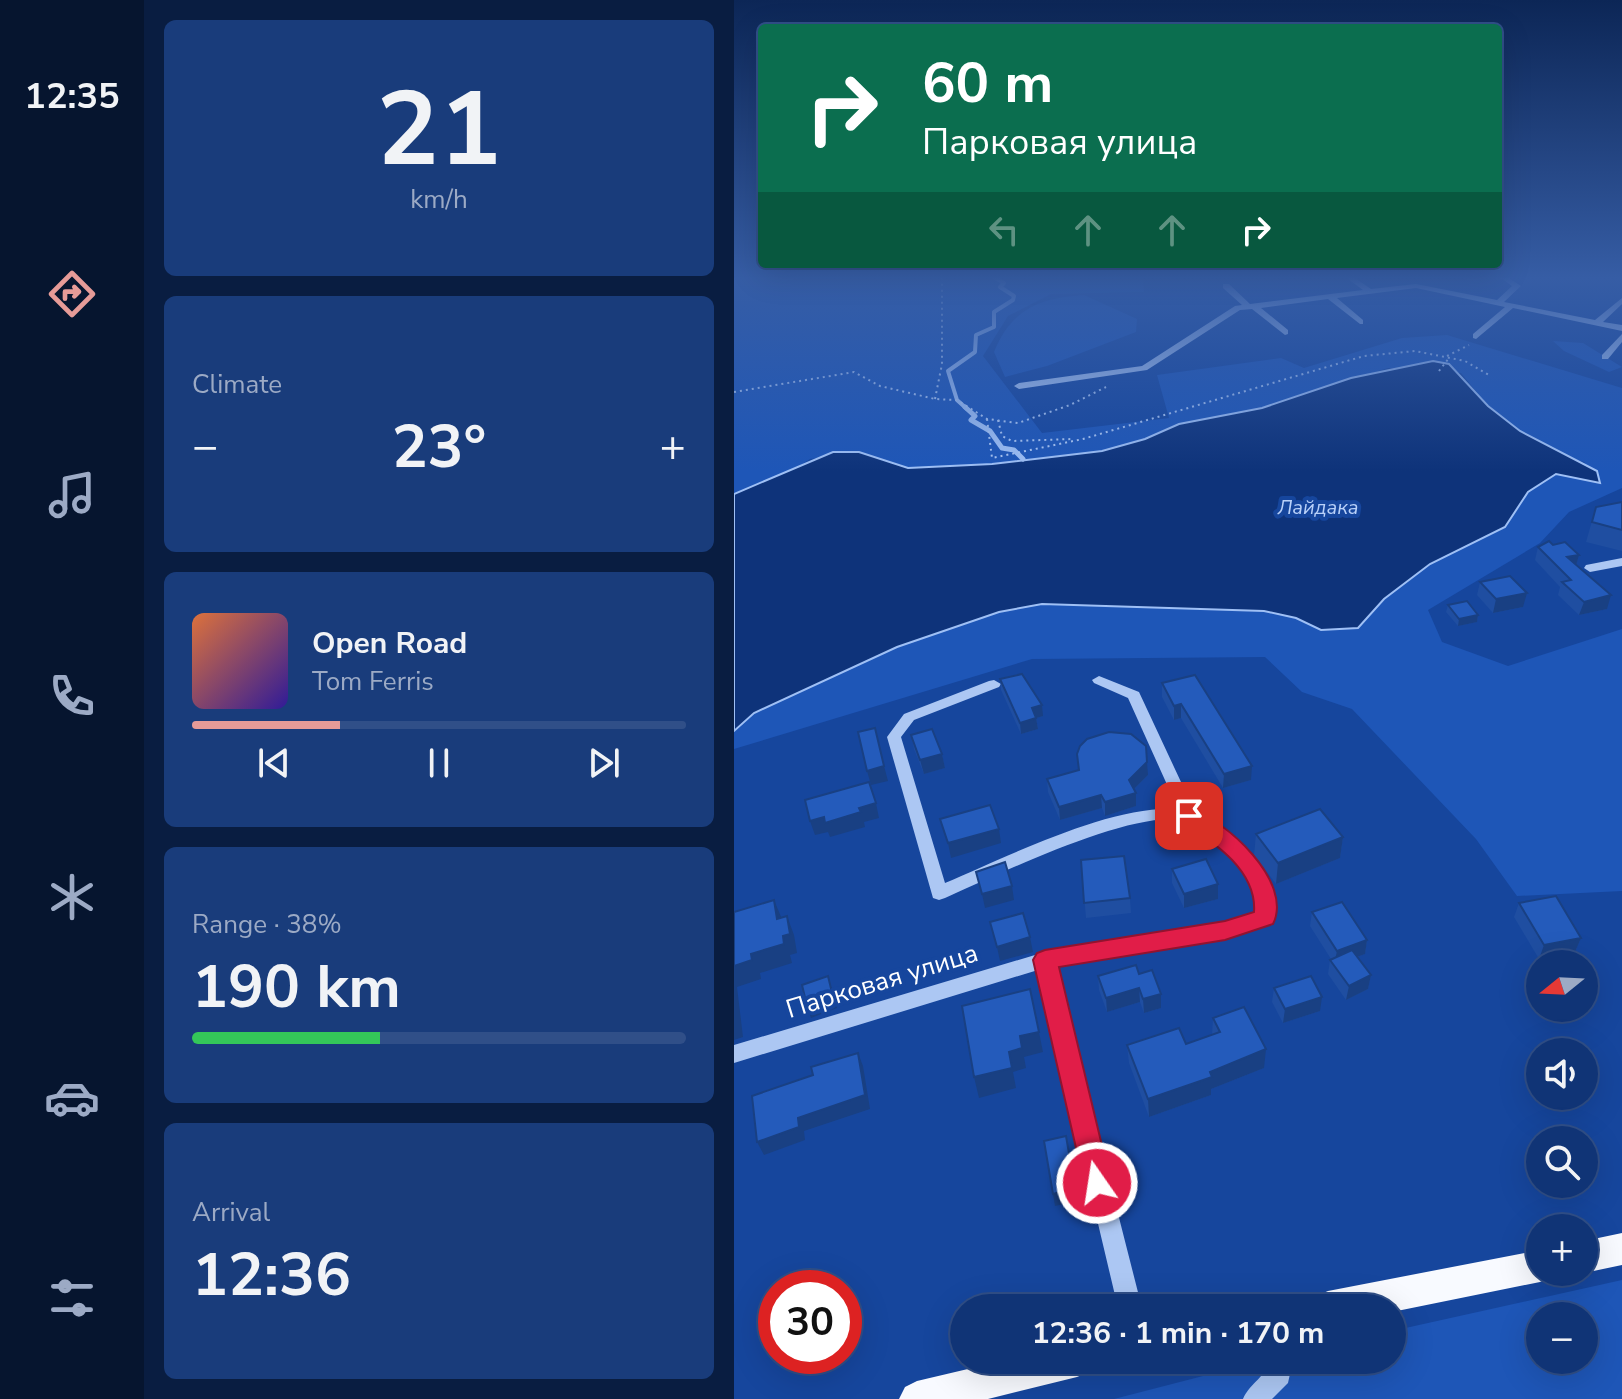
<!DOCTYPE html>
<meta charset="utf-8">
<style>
body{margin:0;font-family:"Nunito Sans",sans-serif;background:#193c7b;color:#f1f3f6;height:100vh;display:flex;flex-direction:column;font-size:30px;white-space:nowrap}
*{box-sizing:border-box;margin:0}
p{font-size:26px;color:#9caac5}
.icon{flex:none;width:44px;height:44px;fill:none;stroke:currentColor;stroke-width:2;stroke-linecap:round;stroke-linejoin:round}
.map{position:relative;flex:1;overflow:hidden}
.details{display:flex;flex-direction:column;gap:20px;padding:20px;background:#091d41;width:590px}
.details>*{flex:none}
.hud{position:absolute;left:24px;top:24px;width:744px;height:244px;border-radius:8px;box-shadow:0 8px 32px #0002,0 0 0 2px #304f88;background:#0b6e4f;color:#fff;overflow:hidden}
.needle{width:52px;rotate:252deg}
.tools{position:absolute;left:792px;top:950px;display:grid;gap:16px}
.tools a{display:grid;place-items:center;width:72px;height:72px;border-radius:50%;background:#103476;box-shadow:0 8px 32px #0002,0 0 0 2px #304f88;font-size:40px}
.speed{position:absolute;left:24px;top:1270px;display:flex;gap:16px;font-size:40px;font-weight:700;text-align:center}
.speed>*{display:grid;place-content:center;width:104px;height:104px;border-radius:50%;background:#103476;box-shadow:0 8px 32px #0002,0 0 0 2px #304f88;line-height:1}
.speed .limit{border:12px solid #d22;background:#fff;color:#111}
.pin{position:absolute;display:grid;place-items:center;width:68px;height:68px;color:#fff;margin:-34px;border-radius:16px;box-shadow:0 4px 12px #0006}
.me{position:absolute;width:88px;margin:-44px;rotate:347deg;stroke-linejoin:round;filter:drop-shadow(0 0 6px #0008)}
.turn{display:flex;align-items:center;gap:28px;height:168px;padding:0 32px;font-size:36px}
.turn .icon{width:104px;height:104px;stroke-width:2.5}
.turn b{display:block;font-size:56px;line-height:68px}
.lanes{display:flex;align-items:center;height:76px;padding:0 32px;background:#0003;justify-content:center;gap:40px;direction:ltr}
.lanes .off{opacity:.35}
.big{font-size:60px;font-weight:700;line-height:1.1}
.details .card{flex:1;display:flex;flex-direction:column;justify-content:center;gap:12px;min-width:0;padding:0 28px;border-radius:12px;background:#193c7b}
.details .dial{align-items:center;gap:0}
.dial b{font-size:104px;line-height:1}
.song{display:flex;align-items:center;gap:24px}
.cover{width:96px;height:96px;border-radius:12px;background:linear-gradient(135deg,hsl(20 70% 55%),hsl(250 70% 35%))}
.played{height:8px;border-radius:4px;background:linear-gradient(90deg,#e69b98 30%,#304f88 30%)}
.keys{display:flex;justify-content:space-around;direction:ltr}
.heat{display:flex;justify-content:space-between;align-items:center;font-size:44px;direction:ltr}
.charge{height:12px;border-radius:6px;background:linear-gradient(90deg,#34c759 38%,#304f88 0)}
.trip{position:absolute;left:216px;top:1294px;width:456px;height:80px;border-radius:40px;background:#103476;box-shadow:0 8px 32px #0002,0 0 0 2px #304f88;font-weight:700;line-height:80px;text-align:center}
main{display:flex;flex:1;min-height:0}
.menu{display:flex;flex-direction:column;width:144px;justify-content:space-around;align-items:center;background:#06152f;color:#9caac5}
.menu .icon{width:56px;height:56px}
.menu .selected{color:#e69b98}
.menu b{font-size:36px;color:#f1f3f6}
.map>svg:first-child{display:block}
</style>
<main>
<nav class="menu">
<b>12:35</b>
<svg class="icon selected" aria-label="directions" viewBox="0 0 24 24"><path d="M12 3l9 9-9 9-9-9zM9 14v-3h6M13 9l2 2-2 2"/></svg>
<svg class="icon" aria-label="music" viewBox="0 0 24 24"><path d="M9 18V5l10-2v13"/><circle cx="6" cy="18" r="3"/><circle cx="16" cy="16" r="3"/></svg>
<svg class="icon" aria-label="phone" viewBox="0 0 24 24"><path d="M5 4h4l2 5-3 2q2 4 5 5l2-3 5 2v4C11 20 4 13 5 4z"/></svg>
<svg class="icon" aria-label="climate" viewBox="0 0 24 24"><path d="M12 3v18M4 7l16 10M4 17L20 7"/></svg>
<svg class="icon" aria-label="car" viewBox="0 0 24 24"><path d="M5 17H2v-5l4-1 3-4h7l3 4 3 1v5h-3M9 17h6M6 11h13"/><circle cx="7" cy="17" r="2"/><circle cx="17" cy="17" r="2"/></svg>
<svg class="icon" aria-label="filters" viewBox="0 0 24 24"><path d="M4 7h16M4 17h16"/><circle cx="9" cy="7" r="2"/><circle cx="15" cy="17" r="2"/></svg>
</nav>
<section class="details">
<div class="card dial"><b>21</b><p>km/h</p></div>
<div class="card"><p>Climate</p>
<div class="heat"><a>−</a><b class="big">23°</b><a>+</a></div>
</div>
<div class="card">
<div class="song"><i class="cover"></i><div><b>Open Road</b><p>Tom Ferris</p></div></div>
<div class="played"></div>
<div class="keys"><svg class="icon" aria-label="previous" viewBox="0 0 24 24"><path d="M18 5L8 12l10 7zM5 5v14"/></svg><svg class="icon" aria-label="pause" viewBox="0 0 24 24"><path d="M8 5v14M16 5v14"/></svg><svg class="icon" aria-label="next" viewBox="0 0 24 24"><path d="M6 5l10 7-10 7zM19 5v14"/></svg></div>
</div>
<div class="card"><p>Range · 38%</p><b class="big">190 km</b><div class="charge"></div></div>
<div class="card"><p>Arrival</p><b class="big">12:36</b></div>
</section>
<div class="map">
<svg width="888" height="1399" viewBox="0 0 888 1399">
<rect width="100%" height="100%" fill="#16469d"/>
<g fill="#1e56b7" fill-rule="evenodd">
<polygon points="0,276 455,276 447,279 409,277 410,292 317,294 274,316 249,356 308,433 435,418 423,375 547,358 570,368 668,338 713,335 888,388 888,488 835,512 806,543 694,610 708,642 774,666 888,629 888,891 783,896 742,839 618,709 568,692 531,657 298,659 0,749 0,731 20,713 163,647 265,612 308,604 530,611 562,618 587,630 624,628 650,599 696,564 771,527 794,492 822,474 866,483 850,462 833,458 786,431 754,406 727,373 654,368 528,408 445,424 411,439 368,451 258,464 174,468 125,452 76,459 61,469 0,494"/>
<path d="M350,295l53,24 -1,13 -89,34 -42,11 -11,-25c17,-43 46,-54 90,-57z"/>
<polygon points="819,341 849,343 888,367 875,372 830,351"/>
<path d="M888,1280v119h-508l151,-39h127v-29zM806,1316h44v44h-44z"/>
</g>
<polygon fill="#0e337a" stroke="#9fc0f5" stroke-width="2" points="699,361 715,364 754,406 786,431 863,471 866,483 822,474 794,492 771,527 696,564 650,599 624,628 587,630 562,618 530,611 308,604 265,612 163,647 20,713 0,731 0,494 99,452 125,452 174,468 258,464 368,451 411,439 445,424 528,408 617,378"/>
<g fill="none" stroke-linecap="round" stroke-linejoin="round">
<polyline stroke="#9fc0f5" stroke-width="4" points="233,409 223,400 214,371 241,352 242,335 260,327 260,312 279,300 280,296 266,287 270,283 258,276"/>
<polyline stroke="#9fc0f5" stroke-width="5" points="231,407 241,416 237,420 256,431 268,448 280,450 289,459"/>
<g stroke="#acc7f3" stroke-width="2" stroke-dasharray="2 4" stroke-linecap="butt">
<polyline points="713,356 735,345"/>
<polyline points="705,371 715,358"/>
<polyline points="0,392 120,372 146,386 201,399 223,400 253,419 284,423 336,405 372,387"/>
<polyline points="201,399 208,364 208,276"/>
<polyline points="253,419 258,458 349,439 630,356 681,351 731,361 755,375"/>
<polyline points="264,420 268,436 278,441 339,439"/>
</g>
<g fill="#acc7f3" fill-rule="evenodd">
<polygon points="610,276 618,276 637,289 682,284 763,300 778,286 764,276 772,276 787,286 770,302 861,320 888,298 888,304 869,322 888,325 888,331 779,308 742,339 739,338 739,334 771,307 682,288 603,298 629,320 629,324 626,324 594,299 527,308 554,330 554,334 551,335 518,309 506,310 413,370 285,389 280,386 285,383 408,366 501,306 508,305 489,288 489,284 495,284 516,304 629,290"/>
<polygon points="882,276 888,276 888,279"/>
<polygon points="888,334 888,342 874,359 868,359 868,355"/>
<polygon points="888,558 888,566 856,572 850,568 852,565"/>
<path d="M365,676l40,16 56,120 42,27 35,48 2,5v25l-3,5 -46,15 -170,29 87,342h-24l-80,-338 -304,93v-18l311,-93 180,-29 32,-10c0,-6 2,-14 0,-19 -2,-11 -17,-26 -24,-36 -9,-12 -34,-32 -48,-37 -50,-14 -190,55 -240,77l-6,2 -6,-2 -46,-161 17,-23 85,-33 5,-1 7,4 -2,3 -85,33 -13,17 44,146c62,-26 166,-79 233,-74l-50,-111 -34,-15 -2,-3z"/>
<path d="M535,1360h24l-5,23 -16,16h-29c6,-15 24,-23 26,-39z"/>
</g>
<g fill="#f8faff" fill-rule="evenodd">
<polygon points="888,1233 888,1265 850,1273 847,1272 850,1272 850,1241"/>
<polygon points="806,1250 806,1272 820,1272 817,1277 806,1282 658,1312 658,1308 577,1308 582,1296 594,1291"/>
<polygon points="272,1360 360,1360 355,1372 343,1377 254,1399 165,1399 171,1387 183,1381"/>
</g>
</g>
<g fill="#1f4ea1">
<polygon points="888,502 888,551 852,542 862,507"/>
<polygon points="819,545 845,555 842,565 873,609 845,615 824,595 826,587 801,560 804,547"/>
<polygon points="746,582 789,607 759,613 743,595"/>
<polygon points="714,605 744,615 743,622 724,626 712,612"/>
<polygon points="266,679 309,716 302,718 304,729 287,734 267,690"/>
<polygon points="428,683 517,780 489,788 447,718 440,720 428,697"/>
<polygon points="177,735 208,754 211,768 190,774 180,749"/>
<polygon points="344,770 414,775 400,789 402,793 402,806 371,816 368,808 326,820 314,792 313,779"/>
<polygon points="522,834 609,837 606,858 542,884 520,855"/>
<polygon points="347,860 396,898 397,913 352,918"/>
<polygon points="438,869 484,884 484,899 450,908 438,883"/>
<polygon points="785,903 847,938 841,952 805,959 780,917"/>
<polygon points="578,912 633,940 631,954 623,957 637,975 634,989 612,1000 594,974 596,960 597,959 576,926"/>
<polygon points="405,974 427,994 427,1008 410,1013 406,1002 373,1012 365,990 364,976"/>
<polygon points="540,988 586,1011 549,1023 538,1002"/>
<polygon points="479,1018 530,1068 477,1089 477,1095 415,1117 395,1063 393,1045 452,1044 478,1035"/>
</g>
<g fill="#194083">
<polygon points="845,555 841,569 833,557"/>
<polygon points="793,593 789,607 759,613 762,599"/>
<polygon points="877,595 873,609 845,615 850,602"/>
<polygon points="744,615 743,622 724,626 725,619"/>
<polygon points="447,704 447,718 440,720 440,706"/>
<polygon points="308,705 309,716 299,719 298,708"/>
<polygon points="302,718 304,729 287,734 286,723"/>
<polygon points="208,754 211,768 190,774 186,760"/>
<polygon points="413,762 414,775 396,793 395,780"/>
<polygon points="150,766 154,781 137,785 133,771"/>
<polygon points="518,766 517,780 489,788 490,774"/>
<polygon points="402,793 402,806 371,816 371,802"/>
<polygon points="367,795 368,808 326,820 325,807"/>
<polygon points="142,803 145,818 130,822 131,827 96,837 94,832 81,835 76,821"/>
<polygon points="265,829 267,843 217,858 214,843"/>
<polygon points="609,837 606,858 542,884 544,863"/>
<polygon points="484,884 484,899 450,908 450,894"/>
<polygon points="278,886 280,900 251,908 248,894"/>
<polygon points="40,900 48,919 53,916 60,935 63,953 56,955 58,963 26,973 27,979 3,987 9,1037 0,1040 0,966 17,954 49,936 43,919"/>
<polygon points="296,937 299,952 266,961 263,947"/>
<polygon points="847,938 841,952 805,959 810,945"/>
<polygon points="633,940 631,954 600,965 603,951"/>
<polygon points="637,975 634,989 612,1000 615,986"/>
<polygon points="94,976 103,1008 77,1018 74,1010"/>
<polygon points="405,988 406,1002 373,1012 372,998"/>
<polygon points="427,994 427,1008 410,1013 409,999"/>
<polygon points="588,997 586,1011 549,1023 551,1009"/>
<polygon points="305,1032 309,1052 290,1057 292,1068 279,1072 282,1088 245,1098 240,1077 275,1052 286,1036"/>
<polygon points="532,1049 530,1068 477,1089 477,1095 415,1117 414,1099 476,1072"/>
<polygon points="124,1053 129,1066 136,1109 70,1131 71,1140 30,1155 23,1142 64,1118"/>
<polygon points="341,1188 343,1201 321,1206 319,1194"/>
</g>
<g fill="#245bbb" stroke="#194083" stroke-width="2">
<polygon points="888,502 888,530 858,522 862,507"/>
<polygon points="815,541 819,545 831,542 845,555 833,557 877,595 850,602 828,582 837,580 804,547"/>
<polygon points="776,576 793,593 762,599 746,582"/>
<polygon points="733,601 744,615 725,619 714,605"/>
<polygon points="288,674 308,705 298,708 302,718 286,723 266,679"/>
<polygon points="461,675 518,766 490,774 447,704 440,706 428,683"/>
<polygon points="141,728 150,766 133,771 124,732"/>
<polygon points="198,729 208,754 186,760 177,735"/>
<polygon points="375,732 397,734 412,746 413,762 395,780 402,793 371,802 367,795 325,807 313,779 345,770 343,754 346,746 353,739"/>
<polygon points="135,782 142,803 125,808 127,812 91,823 90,817 76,821 71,800"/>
<polygon points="256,805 265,829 214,843 206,819"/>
<polygon points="586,809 609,837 544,863 522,834"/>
<polygon points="390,856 396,898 350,903 347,860"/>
<polygon points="472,859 484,884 450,894 438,869"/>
<polygon points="271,862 278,886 248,894 242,872"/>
<polygon points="822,896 847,938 810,945 785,903"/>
<polygon points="40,900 43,919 53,916 56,934 49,936 50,944 17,954 18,960 0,966 0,912"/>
<polygon points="608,902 633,940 603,951 578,912"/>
<polygon points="289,913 296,937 263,947 256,922"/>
<polygon points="618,950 637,975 615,986 596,960"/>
<polygon points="402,965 405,974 418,970 427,994 409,999 405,988 372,998 364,976"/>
<polygon points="94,976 100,1001 74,1010 68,985"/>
<polygon points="577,976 588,997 551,1009 540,988"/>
<polygon points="296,989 305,1032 286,1036 288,1048 275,1052 278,1068 240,1077 228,1006"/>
<polygon points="510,1007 532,1049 476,1072 478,1077 414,1099 393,1045 445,1028 452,1044 486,1032 479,1018"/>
<polygon points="124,1053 131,1095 64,1118 65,1127 23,1142 18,1096 79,1075 77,1067"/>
<polygon points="332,1136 341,1188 319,1194 310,1141"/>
</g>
<linearGradient id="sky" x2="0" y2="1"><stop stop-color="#0c2656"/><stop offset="0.59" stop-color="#365da5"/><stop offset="1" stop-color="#365da5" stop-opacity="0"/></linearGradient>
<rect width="888" height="471" fill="url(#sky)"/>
<path fill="#e11d48" stroke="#92132f" stroke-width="2" d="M455,808c37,12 105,74 84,116l-48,16 -166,27 52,216 -4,10 -10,4 -9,-4 -4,-10 -51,-223 4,-7 8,-3 180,-29 29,-9c3,-42 -41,-70 -72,-91l-3,-5z"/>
<g text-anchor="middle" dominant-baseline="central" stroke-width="8" stroke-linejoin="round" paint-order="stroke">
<g font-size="20" font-style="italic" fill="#b9d1f9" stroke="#16469d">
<text x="584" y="507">Лайдака</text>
</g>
<g font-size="26" fill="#fff" stroke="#16469d">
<text transform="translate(148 981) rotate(-17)">Парковая улица</text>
</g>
</g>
</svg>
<div class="tools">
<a><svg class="needle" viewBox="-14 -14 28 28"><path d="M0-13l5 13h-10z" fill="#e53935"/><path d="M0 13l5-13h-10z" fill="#9caac5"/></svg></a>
<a><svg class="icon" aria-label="sound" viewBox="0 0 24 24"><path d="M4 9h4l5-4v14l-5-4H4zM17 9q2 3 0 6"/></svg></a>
<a><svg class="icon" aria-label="search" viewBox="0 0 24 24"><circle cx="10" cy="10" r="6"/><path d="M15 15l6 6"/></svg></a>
<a>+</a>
<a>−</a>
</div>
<div class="speed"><div class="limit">30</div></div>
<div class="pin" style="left:455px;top:816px;background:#d93025"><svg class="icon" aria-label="arrive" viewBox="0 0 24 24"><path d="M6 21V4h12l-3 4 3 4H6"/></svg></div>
<svg class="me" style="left:363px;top:1183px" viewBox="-20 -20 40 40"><circle r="17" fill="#e11d48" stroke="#fff" stroke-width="3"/><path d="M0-11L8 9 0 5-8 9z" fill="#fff"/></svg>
<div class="trip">12:36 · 1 min · 170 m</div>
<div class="hud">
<div class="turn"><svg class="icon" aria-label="right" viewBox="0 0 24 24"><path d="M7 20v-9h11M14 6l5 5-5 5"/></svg><div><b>60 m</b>Парковая улица</div></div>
<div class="lanes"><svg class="icon off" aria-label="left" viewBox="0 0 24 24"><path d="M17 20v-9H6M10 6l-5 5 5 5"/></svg><svg class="icon off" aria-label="ahead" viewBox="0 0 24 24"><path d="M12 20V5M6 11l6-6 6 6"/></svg><svg class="icon off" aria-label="ahead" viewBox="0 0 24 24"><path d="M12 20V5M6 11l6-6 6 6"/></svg><svg class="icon" aria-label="right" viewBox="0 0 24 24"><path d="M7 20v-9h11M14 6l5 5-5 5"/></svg></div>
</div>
</div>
</main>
